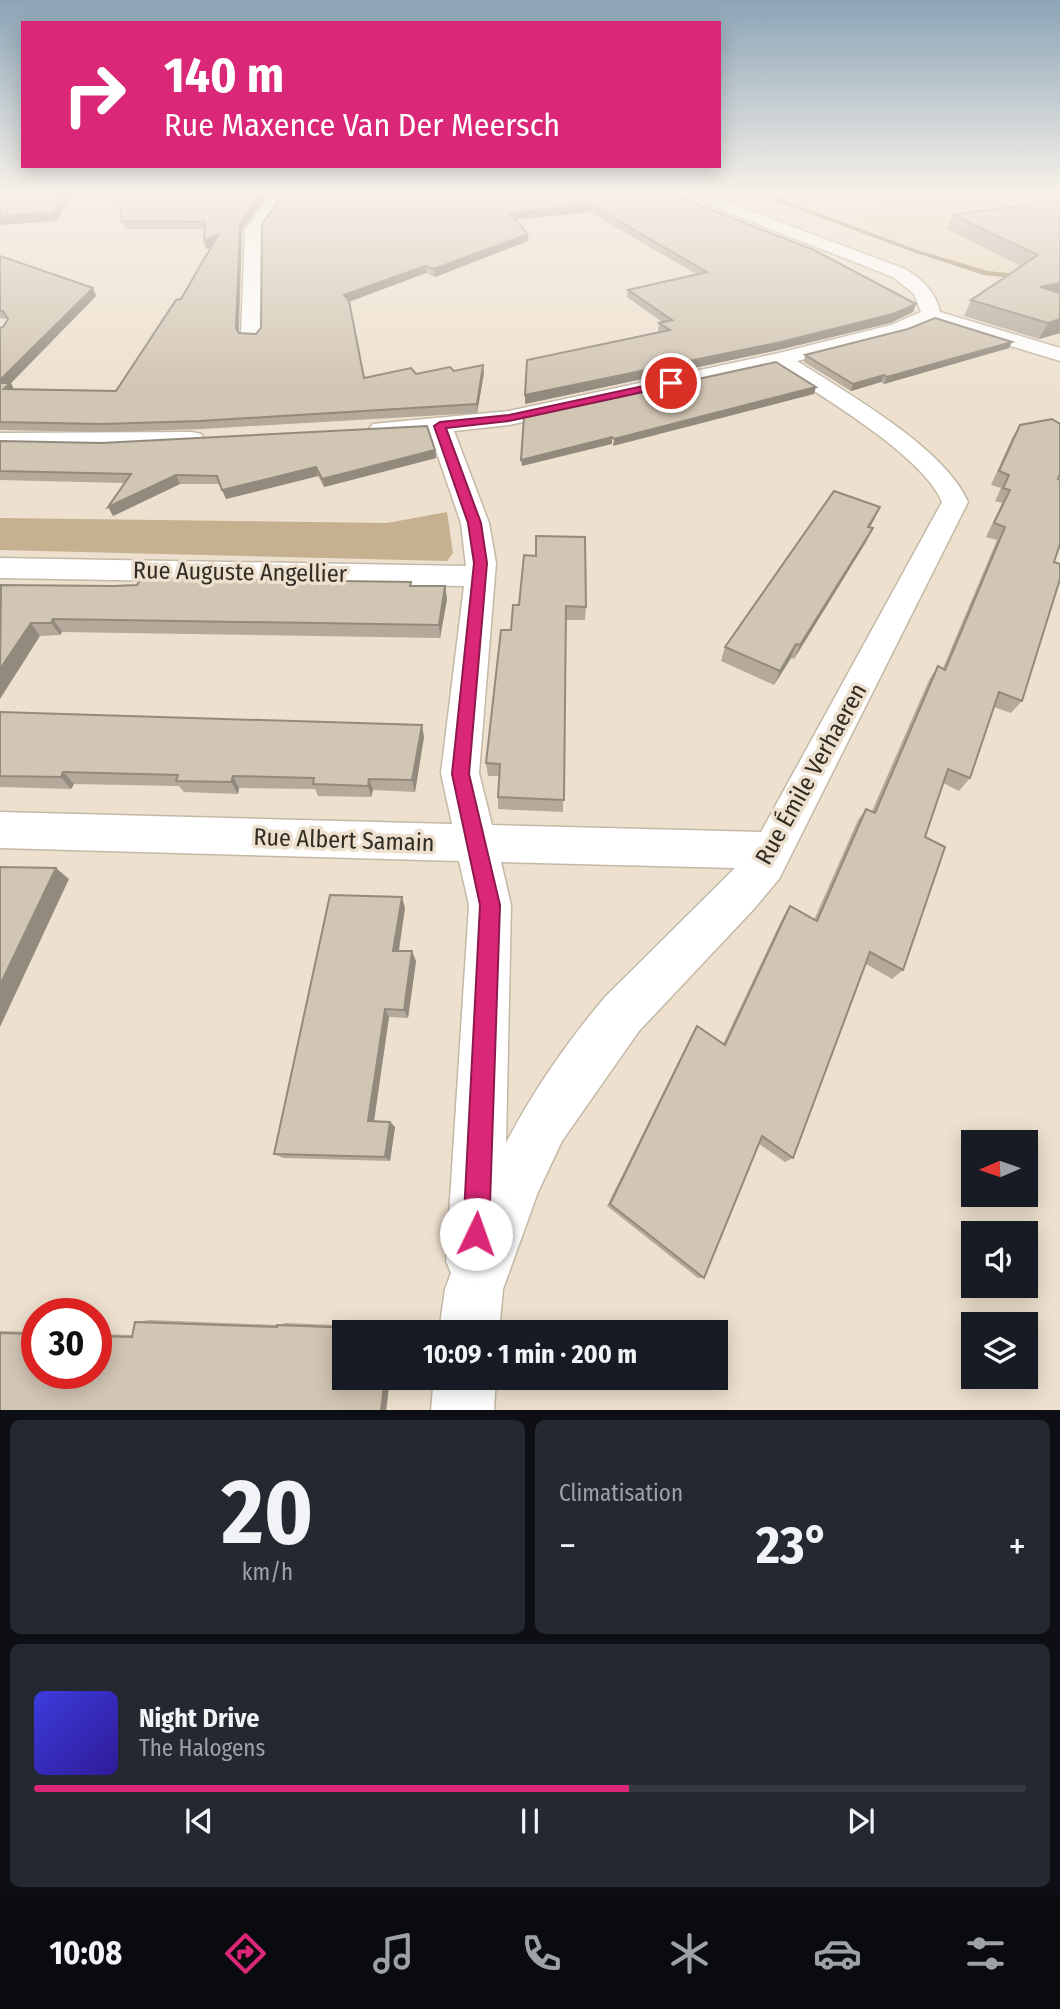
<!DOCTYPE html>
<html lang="fr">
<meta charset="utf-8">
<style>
body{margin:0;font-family:"Fira Sans Condensed",sans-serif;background:#242831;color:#f1f3f6;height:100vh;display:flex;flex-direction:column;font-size:26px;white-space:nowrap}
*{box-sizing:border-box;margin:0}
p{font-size:23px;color:#9ea1a6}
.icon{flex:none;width:38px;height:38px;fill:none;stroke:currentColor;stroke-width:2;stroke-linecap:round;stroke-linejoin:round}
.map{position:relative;height:1410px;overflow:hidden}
.drawer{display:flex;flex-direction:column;gap:10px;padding:10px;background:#0d0f14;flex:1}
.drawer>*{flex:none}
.guide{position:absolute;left:21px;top:21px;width:700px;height:147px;border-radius:0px;box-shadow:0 4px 18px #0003;background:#db2777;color:#fff;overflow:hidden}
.needle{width:46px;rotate:268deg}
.buttons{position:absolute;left:961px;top:1130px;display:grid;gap:14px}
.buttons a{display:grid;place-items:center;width:77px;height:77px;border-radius:0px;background:#171b24;box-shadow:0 4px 18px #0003;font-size:35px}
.speed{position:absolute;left:21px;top:1298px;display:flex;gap:14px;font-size:35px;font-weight:700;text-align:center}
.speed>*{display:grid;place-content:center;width:91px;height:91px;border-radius:50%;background:#171b24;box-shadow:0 4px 18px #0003;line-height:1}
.speed .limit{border:10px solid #d22;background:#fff;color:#111}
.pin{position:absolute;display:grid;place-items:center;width:60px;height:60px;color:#fff;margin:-30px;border:4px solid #fff;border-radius:50%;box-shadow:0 2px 7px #0007}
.me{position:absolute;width:77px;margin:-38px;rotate:3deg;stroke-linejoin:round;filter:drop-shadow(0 0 5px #0008)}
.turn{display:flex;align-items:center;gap:24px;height:147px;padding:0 28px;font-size:32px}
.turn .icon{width:91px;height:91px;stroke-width:2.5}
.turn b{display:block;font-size:49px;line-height:60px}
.big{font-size:52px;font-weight:700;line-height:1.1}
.drawer .card{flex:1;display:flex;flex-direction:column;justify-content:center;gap:10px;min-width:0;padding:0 24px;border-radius:10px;background:#242831}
.drawer .dial{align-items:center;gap:0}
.dial b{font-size:91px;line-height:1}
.song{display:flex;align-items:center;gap:21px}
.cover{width:84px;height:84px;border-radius:10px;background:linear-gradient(135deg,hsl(240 70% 55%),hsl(250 70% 35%))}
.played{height:7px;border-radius:4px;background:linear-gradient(90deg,#db2777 60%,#363941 60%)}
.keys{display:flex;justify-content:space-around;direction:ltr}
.heat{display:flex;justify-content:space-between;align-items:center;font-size:38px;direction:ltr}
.drawer .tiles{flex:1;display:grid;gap:10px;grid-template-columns:1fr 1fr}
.card:last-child{grid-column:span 2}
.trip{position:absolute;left:332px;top:1320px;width:396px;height:70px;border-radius:0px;background:#171b24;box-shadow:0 4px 18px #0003;font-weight:700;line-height:70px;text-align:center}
.menu{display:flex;height:112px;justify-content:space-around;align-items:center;background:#090b0e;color:#9ea1a6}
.menu .icon{width:49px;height:49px}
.menu .selected{color:#db2777}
.menu b{font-size:32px;color:#f1f3f6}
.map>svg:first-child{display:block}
</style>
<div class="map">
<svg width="1060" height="1411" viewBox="0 0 1060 1411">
<rect width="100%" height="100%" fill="#ede0ce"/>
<polygon fill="#e5d6bd" points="886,199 1060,199 1060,287 1033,284 942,259 848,223"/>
<polygon fill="#c5b090" points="447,512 453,553 447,561 0,550 0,518 387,523"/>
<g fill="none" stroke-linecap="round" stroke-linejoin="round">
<polygon fill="#a18b6a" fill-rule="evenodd" points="773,196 917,250 988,271 1060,279 1060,283 984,275 913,252 771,199"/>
<defs>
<g id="minor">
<polygon points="272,193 287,193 261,230 261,336 258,340 244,340 241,336 245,230"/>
<path d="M700,193h16l16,11 173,65c17,10 31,23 35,43l120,36v13l-128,-39 -27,11 -108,28c50,32 148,87 171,141l-189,377 -26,31 -114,121 -77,110 -24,51 -35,97 -4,43h-60l6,-43 6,-16 -5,-12 23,-356 -10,-44 -459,-13v-36l452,12 -11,-51 23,-187 -464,-8v-20l466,8 -5,-43 -31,-90 -49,3 -8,-2 -4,-5 4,-5 136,-13 270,-58 112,-28 30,-13 -7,-18 -21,-17 -171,-67 -12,-6zM775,366c43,28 149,90 167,136l-181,330 -269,-7 -13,-52 17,-210 -7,-40 -35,-92 55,-6zM501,862l234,6 -130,129c-38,45 -72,94 -99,146l5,-238z"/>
<polygon points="192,432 201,434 204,439 201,444 0,447 0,433"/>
<polygon points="434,1377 496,1377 494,1411 431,1411"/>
</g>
<polygon id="secondary" points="879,193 1051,193 1043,198 887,198"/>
</defs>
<use href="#minor" stroke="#c4b8a6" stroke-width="3"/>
<use href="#secondary" stroke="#c4b8a6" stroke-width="4"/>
<use href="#minor" fill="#fff" fill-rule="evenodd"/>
<use href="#secondary" fill="#fff" fill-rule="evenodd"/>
</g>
<g fill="#b4a99a">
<polygon points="119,193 242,230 239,332 239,333 256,334 261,328 262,224 668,193 913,312 890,323 778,350 525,404 660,332 658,331 659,323 662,322 627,297 628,290 696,274 590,212 515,220 528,234 528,241 435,277 426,273 349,302 364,378 454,371 484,373 477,413 202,429 106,432 0,430 0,328 3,327 8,319 0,318 0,256 93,288 96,296 11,383 14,390 116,391 181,299 212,246 206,249 205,229 125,229 122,221"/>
<polygon points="1060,200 1060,333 1039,339 964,316 971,300 1021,266 947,229 953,215"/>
<polygon points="1012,342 1009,348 884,384 881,382 851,391 804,362 805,355"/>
<polygon points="1020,425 1058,479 1054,562 1022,701 1011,713 994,707 970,778 959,791 943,783 925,837 903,970 892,979 866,964 793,1158 785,1162 759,1144 704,1278 698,1278 607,1206 692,1034 697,1026 723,1044 783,917 790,906 814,920 858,820 866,809 872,811 929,680 938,666 943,668 997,540 986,537 1002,503 995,501 1001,488 991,485 1012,438"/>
<polygon points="0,441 435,450 436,458 324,487 318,476 226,499 220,484 180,484 113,516 125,483 0,480"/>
<polygon points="880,507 870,527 873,528 866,542 794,659 791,658 774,685 721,661 725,647"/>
<polygon points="411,582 412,586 445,586 447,599 440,638 62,632 60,635 40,636 0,586 114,586"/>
<polygon points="519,605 586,607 585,620 565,620 563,812 498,809 498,797 499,776 488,776 486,763 511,630"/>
<polygon points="0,712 424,737 415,792 373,790 371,797 318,796 315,789 239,788 238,794 184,792 179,786 74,784 71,789 0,787"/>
<polygon points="405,908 399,951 416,961 408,1018 389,1017 374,1122 390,1122 395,1127 390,1161 283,1158 274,1154"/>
<polygon points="150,1320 277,1325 286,1323 361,1326 360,1332 345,1332 345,1377 390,1377 386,1411 0,1411 0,1331 37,1332 37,1374 96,1374 96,1334 132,1335 135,1322"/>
</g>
<g fill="#928a7d">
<polygon points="65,193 73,193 56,221 0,225 0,216"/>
<polygon points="262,193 269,193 242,230 238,336 236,328 240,223"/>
<polygon points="591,205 590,212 509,220 509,213"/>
<polygon points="528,234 528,241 435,277 434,269"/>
<polygon points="218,235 221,243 206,249 204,241"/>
<polygon points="425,266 426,273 345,303 344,295"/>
<polygon points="1060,283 1060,298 1040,287"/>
<polygon points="93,288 96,296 11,383 15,392 2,391 0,387 0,380"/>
<polygon points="916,304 913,312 890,323 778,350 525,404 525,395"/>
<polygon points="1060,319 1060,333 1039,339 1048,323"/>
<polygon points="1012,342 1009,348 884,384 887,377"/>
<polygon points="483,365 484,373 477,413 477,404"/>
<polygon points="884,375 881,382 851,391 853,384"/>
<polygon points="816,387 814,394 613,446 614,439"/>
<polygon points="612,437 612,444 522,466 521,460"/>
<polygon points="435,450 436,458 324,487 322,479"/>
<polygon points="316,467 318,476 226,499 222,490"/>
<polygon points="176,475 180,484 113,516 108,507"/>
<polygon points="880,507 874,520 862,540 868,527"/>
<polygon points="873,528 866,542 794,659 800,645"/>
<polygon points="445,586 447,599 440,638 439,625"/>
<polygon points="53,619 62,632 60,635 51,623"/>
<polygon points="31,623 40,636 0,699 0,669"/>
<polygon points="796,644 791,658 774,685 780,671"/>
<polygon points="422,725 424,737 415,792 412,780"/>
<polygon points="63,772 74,784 71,789 61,777"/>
<polygon points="233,776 239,788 238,794 231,782"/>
<polygon points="369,779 373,790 371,797 368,786"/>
<polygon points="56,868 69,879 0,1027 0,985"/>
<polygon points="402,897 405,908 397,960 393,951"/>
<polygon points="412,951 416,961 408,1018 404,1010"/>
<polygon points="385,1009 389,1017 373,1127 368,1121"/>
<polygon points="390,1122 395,1127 390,1161 385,1157"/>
<polygon points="361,1326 360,1332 354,1332 355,1328"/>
<polygon points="385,1377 390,1377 386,1411 381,1411"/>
</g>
<g fill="#d1c5b3" stroke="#928a7d" stroke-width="2">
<polygon points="0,193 65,193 53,213 0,216"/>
<polygon points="119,193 262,193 240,223 236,328 239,333 256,334 261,328 262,224 284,193 668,193 814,250 916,304 893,314 781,342 525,395 527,360 670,330 659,323 672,320 628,290 707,272 591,205 509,213 528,234 434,269 425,266 344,295 349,301 364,378 411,368 416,374 450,367 454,371 483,365 477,404 199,421 102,424 0,422 0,383 10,383 4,389 116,391 176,300 181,299 218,235 204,241 205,222 122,221"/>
<polygon points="1060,200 1060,283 1040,287 1060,293 1060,319 1048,323 971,300 1038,255 953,215"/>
<polygon points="0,256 93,288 0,380 0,328 3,327 8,319 3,311 0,311"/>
<polygon points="935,318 1012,342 887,377 884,375 853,384 805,355 908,329"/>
<polygon points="776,362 816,387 614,439 612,437 521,460 524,417"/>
<polygon points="1052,419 1060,424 1060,474 1058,479 1060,480 1060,544 1054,562 1060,564 1060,579 1022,701 999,692 970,778 948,769 925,837 945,847 903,970 870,952 793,1158 762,1136 704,1278 610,1204 697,1026 725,1045 790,906 817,921 866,809 875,813 938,666 945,670 1005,527 994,523 1010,490 1003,488 1009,475 999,471 1020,425"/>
<polygon points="427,426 435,450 322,479 316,467 222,490 217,476 176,475 108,507 131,474 0,471 0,441 101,443"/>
<polygon points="834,491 880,507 868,527 873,528 800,645 796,644 780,671 725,647"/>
<polygon points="536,536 585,537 586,607 566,606 564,800 498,797 500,764 486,763 501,630 511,630 513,605 519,605 524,555 536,556"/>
<polygon points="141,578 411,582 410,586 445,586 439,625 53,619 51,623 31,623 0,669 1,585 114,586 137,585"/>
<polygon points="0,712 422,725 412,780 369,779 368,786 313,784 314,778 233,776 231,782 176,781 178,775 63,772 61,777 0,776"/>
<polygon points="0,867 56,868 0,985"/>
<polygon points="330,895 402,897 393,951 412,951 404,1010 385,1009 368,1121 390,1122 385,1157 274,1154"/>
<polygon points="135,1322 277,1327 277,1325 355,1328 354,1332 345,1332 345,1377 385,1377 381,1411 0,1411 0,1333 37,1334 37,1374 96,1374 96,1336 132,1337"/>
</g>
<linearGradient id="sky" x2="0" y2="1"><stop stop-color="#8ba4b6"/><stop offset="0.49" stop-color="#f7f1e9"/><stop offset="1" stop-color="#f7f1e9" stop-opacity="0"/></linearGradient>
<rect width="1060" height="391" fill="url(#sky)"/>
<polygon fill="#db2777" stroke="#8e194d" stroke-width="2" points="671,380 676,383 675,385 509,421 446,428 481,523 487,563 469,774 500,905 489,1234 485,1243 476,1247 467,1243 463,1234 480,905 452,774 474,563 468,523 434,426 440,422 509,415"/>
<g text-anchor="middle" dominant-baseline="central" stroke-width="7" stroke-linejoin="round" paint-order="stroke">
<g font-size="24" fill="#312d25" stroke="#ede0ce">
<text transform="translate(240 572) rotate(1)">Rue Auguste Angellier</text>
<text transform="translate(811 774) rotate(-61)">Rue Émile Verhaeren</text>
<text transform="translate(344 840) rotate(2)">Rue Albert Samain</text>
</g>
</g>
</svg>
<div class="buttons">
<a><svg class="needle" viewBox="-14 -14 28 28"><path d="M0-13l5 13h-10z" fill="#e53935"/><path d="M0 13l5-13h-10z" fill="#9ea1a6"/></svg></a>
<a><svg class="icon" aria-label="sound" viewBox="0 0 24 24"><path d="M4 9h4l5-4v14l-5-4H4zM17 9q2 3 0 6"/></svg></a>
<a><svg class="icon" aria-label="layers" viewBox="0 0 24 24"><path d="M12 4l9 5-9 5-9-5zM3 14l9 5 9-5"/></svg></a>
</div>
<div class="speed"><div class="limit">30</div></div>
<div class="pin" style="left:671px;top:383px;background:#d93025"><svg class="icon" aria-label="arrive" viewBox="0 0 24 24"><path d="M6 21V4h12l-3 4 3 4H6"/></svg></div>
<svg class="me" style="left:476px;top:1234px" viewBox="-20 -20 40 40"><circle r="19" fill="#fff"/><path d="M0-13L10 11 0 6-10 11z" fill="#db2777"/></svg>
<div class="trip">10:09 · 1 min · 200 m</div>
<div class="guide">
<div class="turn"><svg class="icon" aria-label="right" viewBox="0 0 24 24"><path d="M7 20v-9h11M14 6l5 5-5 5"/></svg><div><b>140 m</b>Rue Maxence Van Der Meersch</div></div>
</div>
</div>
<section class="drawer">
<div class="tiles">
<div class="card dial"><b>20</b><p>km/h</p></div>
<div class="card"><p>Climatisation</p>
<div class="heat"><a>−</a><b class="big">23°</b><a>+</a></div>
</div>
<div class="card">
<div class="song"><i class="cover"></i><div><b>Night Drive</b><p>The Halogens</p></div></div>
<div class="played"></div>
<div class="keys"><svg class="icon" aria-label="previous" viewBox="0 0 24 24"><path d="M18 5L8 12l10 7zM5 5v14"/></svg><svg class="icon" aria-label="pause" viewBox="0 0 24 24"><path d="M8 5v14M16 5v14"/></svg><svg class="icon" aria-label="next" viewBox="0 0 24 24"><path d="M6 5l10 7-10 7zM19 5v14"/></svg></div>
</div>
</div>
</section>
<nav class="menu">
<b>10:08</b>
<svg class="icon selected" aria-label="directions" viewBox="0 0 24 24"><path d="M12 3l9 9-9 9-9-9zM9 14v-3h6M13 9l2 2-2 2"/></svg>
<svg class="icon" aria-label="music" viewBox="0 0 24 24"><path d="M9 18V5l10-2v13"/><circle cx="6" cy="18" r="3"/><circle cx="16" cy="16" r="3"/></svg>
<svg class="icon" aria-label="phone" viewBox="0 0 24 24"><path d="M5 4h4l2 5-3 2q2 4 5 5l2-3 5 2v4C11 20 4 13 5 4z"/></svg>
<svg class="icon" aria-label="climate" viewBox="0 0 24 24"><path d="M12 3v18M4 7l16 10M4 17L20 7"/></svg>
<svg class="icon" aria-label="car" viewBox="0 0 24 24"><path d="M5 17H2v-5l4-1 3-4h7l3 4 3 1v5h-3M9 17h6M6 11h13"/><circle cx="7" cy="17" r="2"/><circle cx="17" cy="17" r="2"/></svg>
<svg class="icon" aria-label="filters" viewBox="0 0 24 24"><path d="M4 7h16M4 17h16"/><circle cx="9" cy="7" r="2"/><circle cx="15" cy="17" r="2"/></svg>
</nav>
